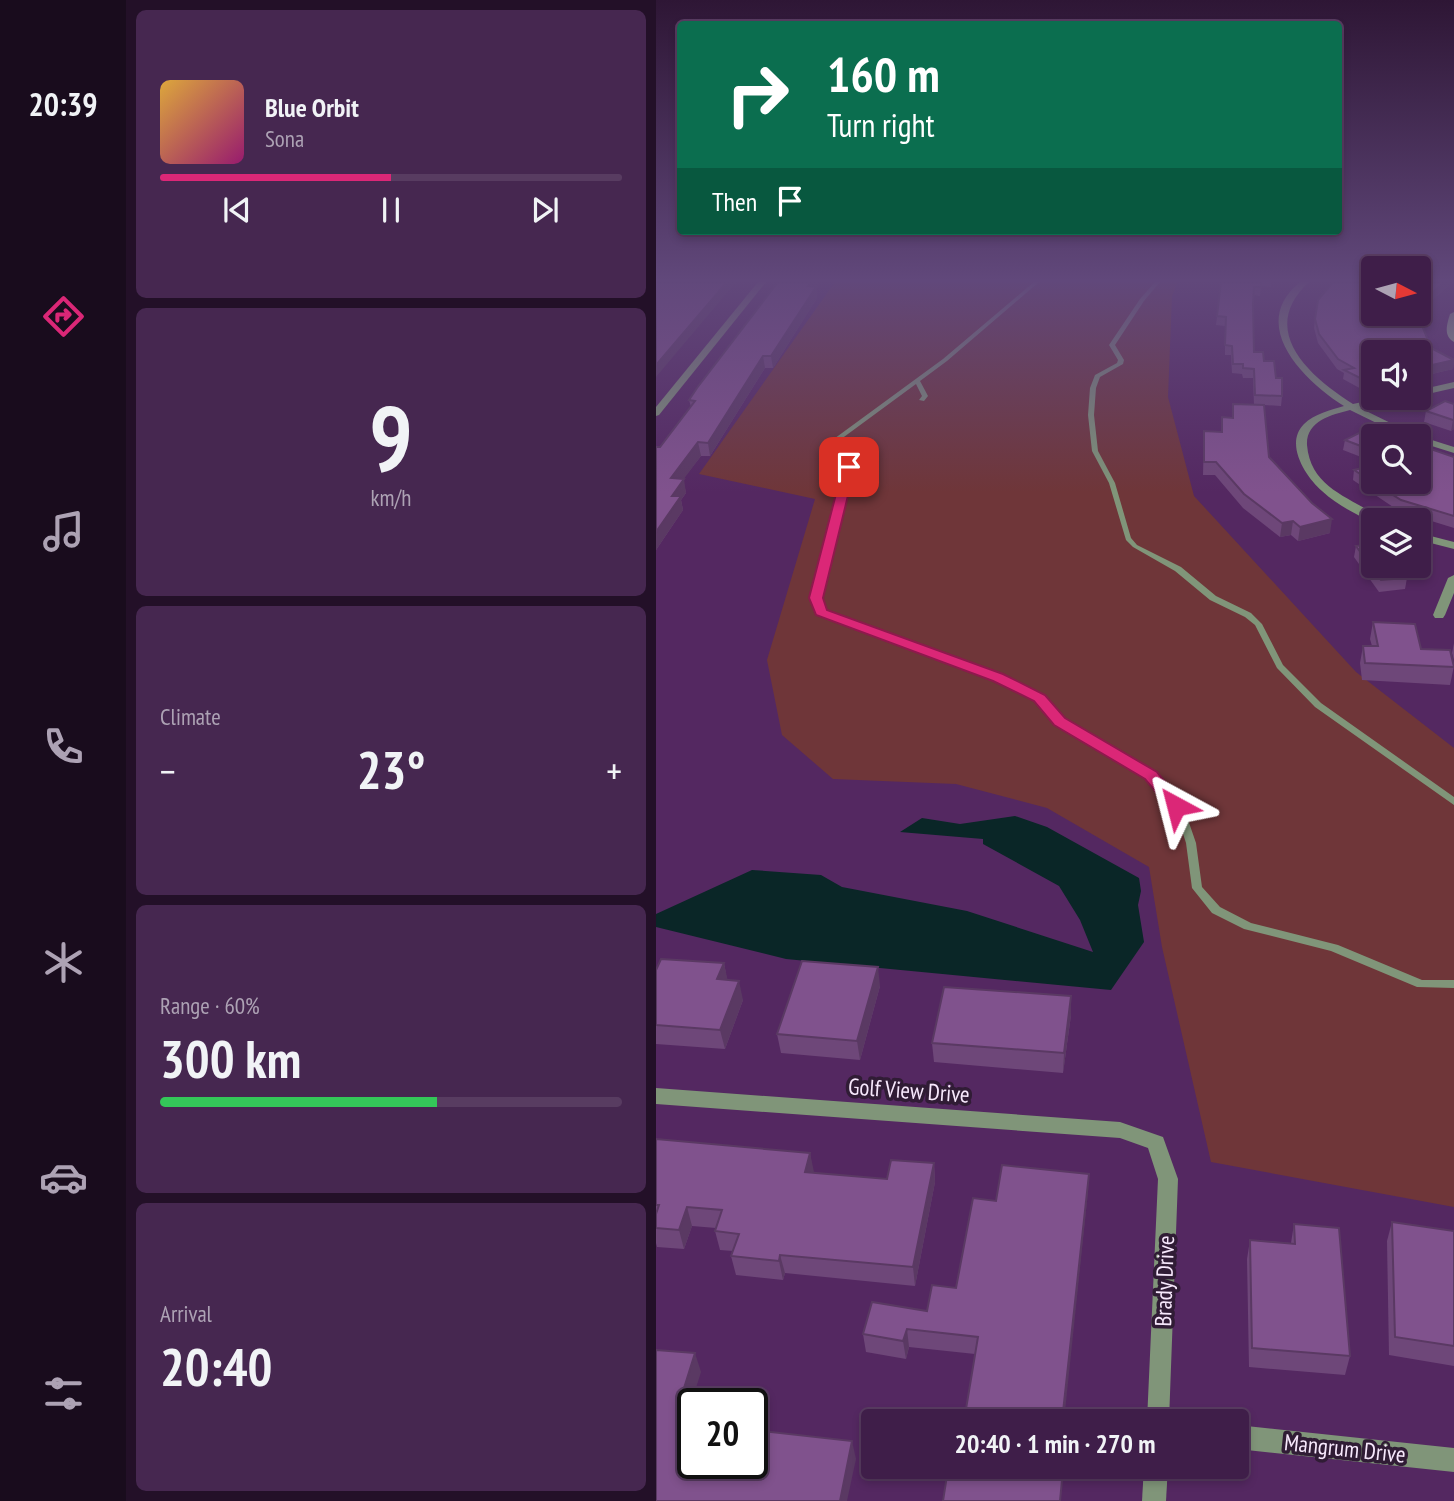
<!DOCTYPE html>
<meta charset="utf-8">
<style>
body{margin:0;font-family:"PT Sans Narrow",sans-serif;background:#462750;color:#f1f3f6;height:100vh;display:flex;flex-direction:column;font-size:26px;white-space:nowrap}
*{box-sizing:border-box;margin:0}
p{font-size:23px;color:#ada2b4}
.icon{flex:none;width:38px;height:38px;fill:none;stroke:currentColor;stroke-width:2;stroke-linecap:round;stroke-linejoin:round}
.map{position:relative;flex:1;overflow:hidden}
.sheet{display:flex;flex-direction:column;gap:10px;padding:10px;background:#231028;width:530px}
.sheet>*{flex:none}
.top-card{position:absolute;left:21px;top:21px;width:665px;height:214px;border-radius:7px;box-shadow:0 4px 10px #0003,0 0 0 2px #583c61;background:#0b6e4f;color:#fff;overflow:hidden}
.needle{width:46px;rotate:96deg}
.tools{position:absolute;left:705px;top:256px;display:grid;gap:14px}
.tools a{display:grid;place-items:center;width:70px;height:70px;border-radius:7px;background:#3f1e49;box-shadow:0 4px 10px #0003,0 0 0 2px #583c61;font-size:35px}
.speed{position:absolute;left:21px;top:1388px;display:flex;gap:14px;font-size:35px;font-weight:700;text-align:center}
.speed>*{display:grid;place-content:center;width:91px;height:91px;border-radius:50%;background:#3f1e49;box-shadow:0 4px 10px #0003,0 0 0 2px #583c61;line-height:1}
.speed .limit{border:4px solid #111;border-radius:10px;background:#fff;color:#111}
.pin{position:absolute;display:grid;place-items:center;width:60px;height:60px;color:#fff;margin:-30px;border-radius:14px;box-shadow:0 4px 10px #0006}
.me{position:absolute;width:77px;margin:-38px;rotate:322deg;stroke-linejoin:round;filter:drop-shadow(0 0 5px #0008)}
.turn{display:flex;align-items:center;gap:24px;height:147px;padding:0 35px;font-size:32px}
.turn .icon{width:91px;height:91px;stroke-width:2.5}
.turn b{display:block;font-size:49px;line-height:60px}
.then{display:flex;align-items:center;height:66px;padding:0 35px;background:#0003;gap:14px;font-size:26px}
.big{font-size:52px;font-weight:700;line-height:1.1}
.sheet .card{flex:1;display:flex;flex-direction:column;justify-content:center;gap:10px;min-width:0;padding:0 24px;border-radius:10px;background:#462750}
.sheet .dial{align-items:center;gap:0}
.dial b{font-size:91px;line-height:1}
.song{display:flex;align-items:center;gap:21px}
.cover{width:84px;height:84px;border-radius:10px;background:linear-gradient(135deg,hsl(40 70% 55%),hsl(320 70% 35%))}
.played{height:7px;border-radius:4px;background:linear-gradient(90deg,#db2777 50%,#583c61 50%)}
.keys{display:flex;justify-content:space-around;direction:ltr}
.heat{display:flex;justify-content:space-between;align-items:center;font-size:38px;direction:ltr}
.charge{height:10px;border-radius:5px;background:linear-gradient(90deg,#34c759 60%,#583c61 0)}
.trip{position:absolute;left:205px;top:1409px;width:388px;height:70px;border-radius:7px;background:#3f1e49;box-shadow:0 4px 10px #0003,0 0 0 2px #583c61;font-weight:700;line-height:70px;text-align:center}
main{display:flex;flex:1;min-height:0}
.dock{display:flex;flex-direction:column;width:126px;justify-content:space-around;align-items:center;background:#190c1d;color:#ada2b4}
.dock .icon{width:49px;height:49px}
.dock .on{color:#db2777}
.dock b{font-size:32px;color:#f1f3f6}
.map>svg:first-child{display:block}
</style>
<main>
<nav class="dock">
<b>20:39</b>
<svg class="icon on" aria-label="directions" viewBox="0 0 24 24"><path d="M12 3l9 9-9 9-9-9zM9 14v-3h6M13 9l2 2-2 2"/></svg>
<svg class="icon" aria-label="music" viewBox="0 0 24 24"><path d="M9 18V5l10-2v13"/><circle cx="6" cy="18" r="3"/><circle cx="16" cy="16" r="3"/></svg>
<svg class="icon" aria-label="phone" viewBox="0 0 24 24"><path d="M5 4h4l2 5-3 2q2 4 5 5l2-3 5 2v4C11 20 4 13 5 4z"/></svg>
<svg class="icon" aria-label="climate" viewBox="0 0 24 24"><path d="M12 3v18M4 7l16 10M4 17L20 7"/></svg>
<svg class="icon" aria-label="car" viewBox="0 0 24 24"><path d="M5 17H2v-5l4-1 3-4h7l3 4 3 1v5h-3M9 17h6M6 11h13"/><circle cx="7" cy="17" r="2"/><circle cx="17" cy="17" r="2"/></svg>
<svg class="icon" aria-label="filters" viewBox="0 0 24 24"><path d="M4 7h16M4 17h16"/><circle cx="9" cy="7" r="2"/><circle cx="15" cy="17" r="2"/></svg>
</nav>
<section class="sheet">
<div class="card">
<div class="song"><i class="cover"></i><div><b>Blue Orbit</b><p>Sona</p></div></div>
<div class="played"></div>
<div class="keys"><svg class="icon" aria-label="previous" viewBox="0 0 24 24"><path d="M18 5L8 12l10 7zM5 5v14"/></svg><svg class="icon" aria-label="pause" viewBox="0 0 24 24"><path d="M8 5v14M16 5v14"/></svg><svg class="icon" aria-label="next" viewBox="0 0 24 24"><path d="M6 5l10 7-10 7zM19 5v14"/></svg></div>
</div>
<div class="card dial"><b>9</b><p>km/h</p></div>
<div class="card"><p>Climate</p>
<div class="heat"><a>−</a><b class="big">23°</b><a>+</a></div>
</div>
<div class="card"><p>Range · 60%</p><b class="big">300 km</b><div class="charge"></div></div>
<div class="card"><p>Arrival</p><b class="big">20:40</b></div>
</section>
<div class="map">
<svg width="798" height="1501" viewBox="0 0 798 1501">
<rect width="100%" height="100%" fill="#542861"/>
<polygon fill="#6f3639" points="179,282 522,282 516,296 512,397 538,496 700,672 798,748 798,1207 555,1162 506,947 493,867 391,808 300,784 177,779 126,735 111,660 159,499 43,474"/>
<polygon fill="#0a2627" points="359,816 391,827 483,878 485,891 482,905 488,942 455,990 130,959 0,927 0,914 96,870 165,875 186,887 311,911 437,952 424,920 403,886 327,844 327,839 244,832 266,818 304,824"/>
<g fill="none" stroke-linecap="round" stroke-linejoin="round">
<g fill="#809579" fill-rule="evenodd">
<polygon points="378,282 383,282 291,361 264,381 272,396 268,401 263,400 266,396 260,384 177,445 177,452 192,460 196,468 164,598 166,608 182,617 353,679 386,696 406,720 498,773 530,814 540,843 546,887 564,907 595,923 682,945 766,980 798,980 798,988 761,987 675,951 588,929 556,913 536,888 530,843 521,815 492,777 400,724 380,700 347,683 176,621 158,609 156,598 190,468 187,462 172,454 171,444 287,359"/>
<polygon points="499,282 504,282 488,301 459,345 468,360 467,364 444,377 440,388 438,415 442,451 459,483 475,538 481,545 525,567 560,596 595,613 606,624 627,665 665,703 798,797 798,805 659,707 621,668 599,625 589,617 554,600 519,571 477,547 470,540 453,483 436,451 432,415 434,388 439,375 461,363 462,360 453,345 484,299"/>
</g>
<g fill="#809579" fill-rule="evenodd">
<polygon points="102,282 110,282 3,415 0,416 0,407"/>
<path d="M644,282h9c-52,48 0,94 44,122l32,-7h19l-44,11 57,28h-14l-53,-26c-19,5 -44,11 -43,35 4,46 47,52 75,75h-8l-1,2c-18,-8 -36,-17 -51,-31 -16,-14 -38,-47 -18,-67 10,-10 27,-14 40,-18 -40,-25 -97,-81 -44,-124z"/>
<polygon points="798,382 798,388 763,396 763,390"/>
<polygon points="763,436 798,447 798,453 763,442"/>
<polygon points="763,533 798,542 798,549 763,540"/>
<polygon points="798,575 798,593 789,615 787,618 779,618 777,615 792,578"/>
<polygon points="0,1088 464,1122 507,1137 522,1179 513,1421 491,1421 502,1179 492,1148 464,1138 0,1104"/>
<polygon points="581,1425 798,1448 798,1472 581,1449"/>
<polygon points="488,1466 512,1466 510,1501 486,1501"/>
</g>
<path fill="#a4c69a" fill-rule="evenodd" d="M798,312v30c-11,-6 -7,-18 -4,-28z"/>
</g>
<g fill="#6e4779">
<polygon points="122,282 164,282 160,288 161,298 117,368 109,368 54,456 45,456 27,479 30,493 25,500 27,510 0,550 0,447 4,447 35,407 33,400"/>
<polygon points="565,282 615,282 615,287 605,286 604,296 598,295 597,304 598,352 608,361 620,378 626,396 625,406 608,405 613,457 674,533 642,541 635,535 624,537 587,508 559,475 547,475 548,431 565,432 566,417 576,418 577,404 598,405 597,378 587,378 586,374 576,373 575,355 569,355 569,326 560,325"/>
<polygon points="763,282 798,282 798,283 796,283 774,302 766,325 775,348 798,359 797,369 763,377 763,352 709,391 687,379 688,373 681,369 662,343 658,328 659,319"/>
<polygon points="798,404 798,429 795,431 768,422 770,411"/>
<polygon points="718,436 718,462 687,450 689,440"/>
<polygon points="798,457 798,528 743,511 697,480 698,470"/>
<polygon points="700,546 751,578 749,589 723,592 698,557"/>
<polygon points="717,622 798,666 794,685 706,680 704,663 707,646 716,646 714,639"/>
<polygon points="798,643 798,660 796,653"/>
<polygon points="68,963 71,980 87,1000 69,1049 0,1044 0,970"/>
<polygon points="224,986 204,1060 125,1053 121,1034"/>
<polygon points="415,996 415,1015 407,1073 278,1062 276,1043"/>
<polygon points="0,1139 154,1153 157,1173 231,1179 278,1163 279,1182 259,1286 129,1273 127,1280 80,1275 75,1256 77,1251 64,1250 59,1231 60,1228 36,1226 28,1249 1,1247 0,1243"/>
<polygon points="432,1192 319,1354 253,1347 250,1359 210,1352 207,1334 271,1311 300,1288 340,1201"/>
<polygon points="736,1222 798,1231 798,1366 733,1355 731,1241"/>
<polygon points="638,1224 694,1356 689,1375 593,1367 591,1259 594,1240 635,1243"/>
</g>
<g fill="#5a3963">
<polygon points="71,282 80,282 0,377 0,365"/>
<polygon points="155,282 164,282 160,288 161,298 117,368 115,356"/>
<polygon points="788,282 796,282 774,302 763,332 765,323 776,293"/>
<polygon points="107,356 109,368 54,456 52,443"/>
<polygon points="798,360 797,369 763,377 763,368"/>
<polygon points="718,380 718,389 709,391 710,381"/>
<polygon points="797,420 798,420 798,429 795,431"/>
<polygon points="42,442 45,456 18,492 15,478"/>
<polygon points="28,479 30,493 25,500 27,510 0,550 0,532 16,496"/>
<polygon points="676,519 674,533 642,541 644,527"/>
<polygon points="637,521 635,535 624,537 626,523"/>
<polygon points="68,963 72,982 61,979"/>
<polygon points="222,967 224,986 204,1060 201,1041"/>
<polygon points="83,981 87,1000 69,1049 64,1030"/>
<polygon points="415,996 415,1015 407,1073 408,1053"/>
<polygon points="154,1153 158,1172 152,1191 149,1172"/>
<polygon points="278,1163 279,1182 259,1286 257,1267"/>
<polygon points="433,1174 432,1192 408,1421 406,1421"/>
<polygon points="31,1207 36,1226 28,1249 23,1230"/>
<polygon points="124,1255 129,1273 127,1280 123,1261"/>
<polygon points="251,1329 253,1347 250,1359 247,1341"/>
<polygon points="39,1353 45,1372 30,1420 24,1401"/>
<polygon points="196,1441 200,1459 191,1501 184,1501"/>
<polygon points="402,1466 403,1466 400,1497 400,1479"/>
</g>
<g fill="#80528d" stroke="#5a3963" stroke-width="2">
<polygon points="0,282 71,282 0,365"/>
<polygon points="122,282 155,282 152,286 160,287 115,356 107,356 52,443 42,442 15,478 28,479 16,496 25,496 0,532 0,447 4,447 39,401 33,400 41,388"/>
<polygon points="565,282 605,282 605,287 598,287 597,304 598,352 607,352 608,361 618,361 620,378 626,378 626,396 599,395 598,369 587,368 587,364 577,364 576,346 569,345 570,317 561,316"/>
<polygon points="677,282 718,282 718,313 763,313 763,282 788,282 776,293 765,323 775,348 798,360 763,368 763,352 718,352 718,380 710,381 688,370 698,368 682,359 663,334 659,319 662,300"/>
<polygon points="789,401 798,404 798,420 797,420 770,411"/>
<polygon points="577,404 608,405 613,457 656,503 676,519 644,527 637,521 626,523 588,494 560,462 548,462 548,431 566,432 566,417 577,418"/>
<polygon points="715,427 739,436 718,436 718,451 689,440"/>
<polygon points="763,445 798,457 798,516 745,500 698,470 718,465 718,481 763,481"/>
<polygon points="718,544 718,565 742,565 751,578 725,580 700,546"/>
<polygon points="717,622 759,624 765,649 794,650 798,667 709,663 707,646 722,646"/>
<polygon points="5,959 68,963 61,979 83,981 64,1030 0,1025 0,970"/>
<polygon points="146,961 222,967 201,1041 121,1034"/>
<polygon points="288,987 415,996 408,1053 276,1043"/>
<polygon points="0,1139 154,1153 149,1172 231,1179 235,1160 278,1163 257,1267 124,1255 123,1261 75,1256 83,1234 59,1231 66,1210 31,1207 23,1230 0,1228 0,1214 3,1205 0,1205"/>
<polygon points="346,1165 433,1174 406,1421 308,1421 322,1337 251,1329 247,1341 207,1334 216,1302 271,1311 276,1285 300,1288 317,1198 340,1201"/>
<polygon points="736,1222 798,1231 798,1346 739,1337"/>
<polygon points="638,1224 683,1228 694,1356 596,1348 594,1240 639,1244"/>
<polygon points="0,1350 39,1353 24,1401 45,1404 37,1404 37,1463 96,1463 96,1430 196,1441 184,1501 0,1501"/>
<polygon points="301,1466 402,1466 400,1479 406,1480 404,1501 287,1501 292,1469 301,1470"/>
</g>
<linearGradient id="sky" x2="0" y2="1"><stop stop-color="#2e1635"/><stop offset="0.57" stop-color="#61487b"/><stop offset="1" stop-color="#61487b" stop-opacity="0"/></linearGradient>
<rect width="798" height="492" fill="url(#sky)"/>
<polygon fill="#db2777" stroke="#8e194d" stroke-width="2" points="193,464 199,467 167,598 171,610 347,674 389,695 409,718 501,772 526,802 529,806 526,810 515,810 489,779 398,725 378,701 337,681 160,615 153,598 187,467"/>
<g text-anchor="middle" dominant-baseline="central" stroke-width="7" stroke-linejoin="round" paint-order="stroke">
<g font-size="23" fill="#f7e8fc" stroke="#301c35">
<text transform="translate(253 1090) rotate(4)">Golf View Drive</text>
<text transform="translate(508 1281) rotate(-88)">Brady Drive</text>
<text transform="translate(689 1448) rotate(6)">Mangrum Drive</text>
</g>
</g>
</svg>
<div class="tools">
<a><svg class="needle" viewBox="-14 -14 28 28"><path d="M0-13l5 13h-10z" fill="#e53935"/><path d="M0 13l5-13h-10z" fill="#ada2b4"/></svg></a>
<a><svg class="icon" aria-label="sound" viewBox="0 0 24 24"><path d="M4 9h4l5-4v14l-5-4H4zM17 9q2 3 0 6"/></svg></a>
<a><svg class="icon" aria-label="search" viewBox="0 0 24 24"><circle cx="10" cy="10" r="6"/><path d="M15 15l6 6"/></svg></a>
<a><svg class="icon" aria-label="layers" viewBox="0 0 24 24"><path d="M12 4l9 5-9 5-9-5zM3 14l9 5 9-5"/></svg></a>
</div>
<div class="speed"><div class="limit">20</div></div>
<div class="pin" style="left:193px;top:467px;background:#d93025"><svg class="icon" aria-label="arrive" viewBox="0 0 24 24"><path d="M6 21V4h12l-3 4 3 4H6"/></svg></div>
<svg class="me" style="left:520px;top:806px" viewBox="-20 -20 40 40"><path d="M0-17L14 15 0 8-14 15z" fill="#db2777" stroke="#fff" stroke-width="4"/></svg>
<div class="trip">20:40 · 1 min · 270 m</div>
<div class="top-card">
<div class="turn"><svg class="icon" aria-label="right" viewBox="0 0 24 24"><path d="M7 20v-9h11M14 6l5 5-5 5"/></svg><div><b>160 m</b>Turn right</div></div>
<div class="then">Then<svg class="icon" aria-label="arrive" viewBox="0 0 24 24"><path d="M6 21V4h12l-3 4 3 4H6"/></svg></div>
</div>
</div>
</main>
